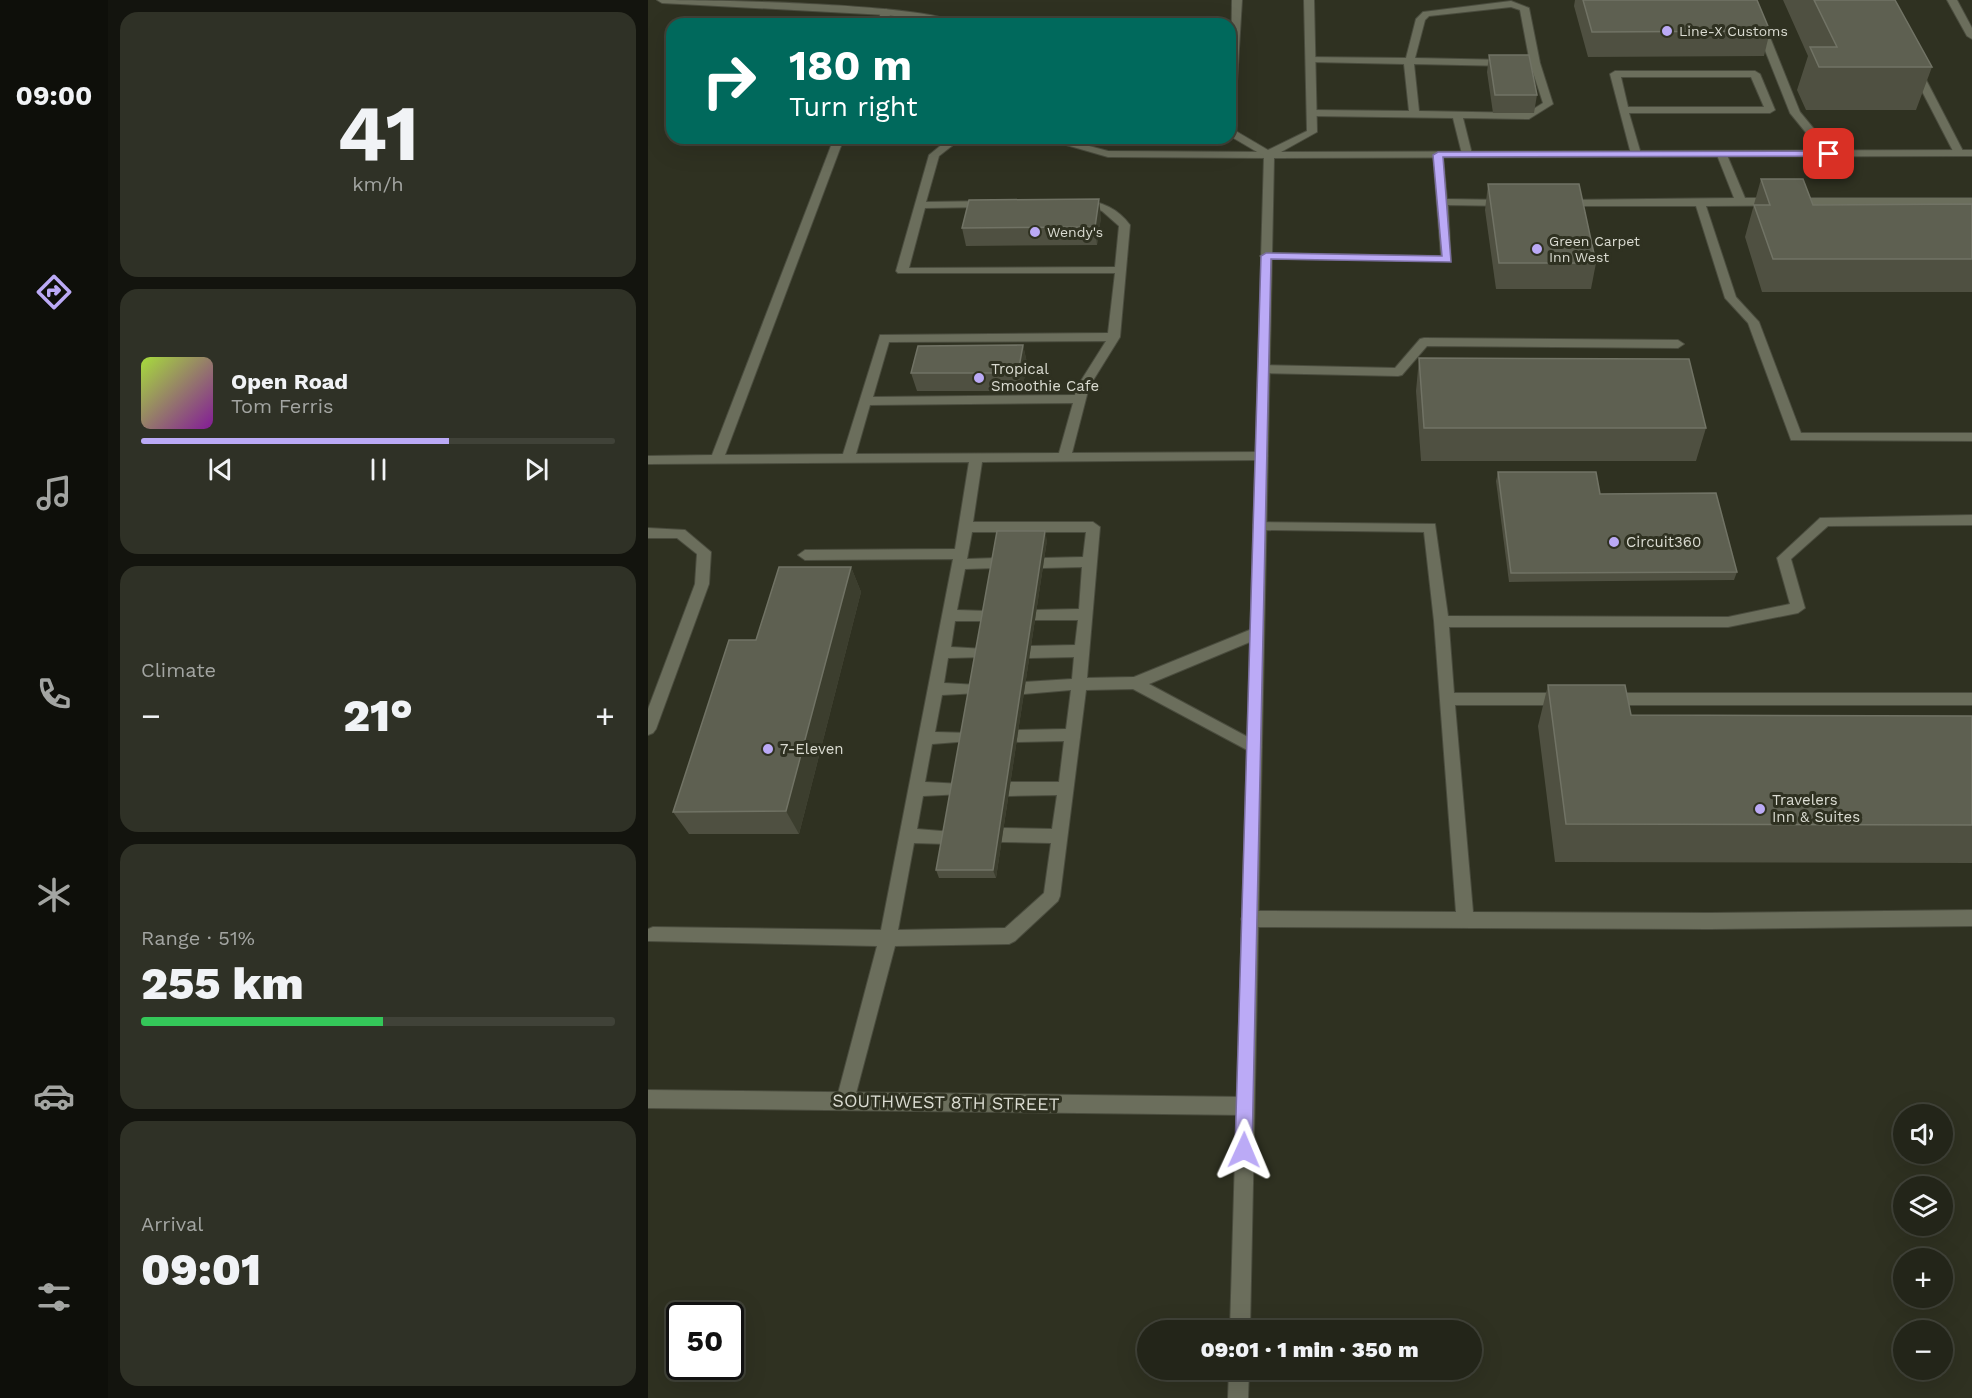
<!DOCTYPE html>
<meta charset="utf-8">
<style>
body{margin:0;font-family:"Work Sans",sans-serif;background:#2f3126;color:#f1f3f6;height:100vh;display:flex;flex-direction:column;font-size:22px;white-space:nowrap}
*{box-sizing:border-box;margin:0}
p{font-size:20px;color:#a3a5a2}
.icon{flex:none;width:33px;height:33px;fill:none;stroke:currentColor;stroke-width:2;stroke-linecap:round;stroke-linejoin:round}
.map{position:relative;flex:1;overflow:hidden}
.side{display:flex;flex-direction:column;gap:12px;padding:12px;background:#13140e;width:540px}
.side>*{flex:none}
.banner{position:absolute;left:18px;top:18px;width:570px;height:126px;border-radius:18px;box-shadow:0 6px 24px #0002,0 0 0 2px #404238;background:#00695c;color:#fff;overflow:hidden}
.tools{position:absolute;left:1245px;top:1104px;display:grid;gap:12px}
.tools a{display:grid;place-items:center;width:60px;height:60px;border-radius:50%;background:#232519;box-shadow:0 6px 24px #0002,0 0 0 2px #404238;font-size:30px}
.speed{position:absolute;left:18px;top:1302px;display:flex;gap:12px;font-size:30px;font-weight:700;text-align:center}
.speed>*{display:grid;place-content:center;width:78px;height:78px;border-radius:50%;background:#232519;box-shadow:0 6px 24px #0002,0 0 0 2px #404238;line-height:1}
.speed .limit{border:3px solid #111;border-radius:9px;background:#fff;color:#111}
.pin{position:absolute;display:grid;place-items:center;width:51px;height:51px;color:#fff;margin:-26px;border-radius:12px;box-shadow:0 3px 9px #0006}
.me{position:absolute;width:66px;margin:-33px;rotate:1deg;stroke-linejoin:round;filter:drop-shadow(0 0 4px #0008)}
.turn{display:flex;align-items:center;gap:21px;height:126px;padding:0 24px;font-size:27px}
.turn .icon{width:78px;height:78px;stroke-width:2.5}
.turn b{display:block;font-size:42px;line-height:51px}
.big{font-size:45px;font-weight:800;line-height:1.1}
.side .tile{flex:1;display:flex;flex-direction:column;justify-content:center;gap:9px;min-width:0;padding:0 21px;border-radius:18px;background:#2f3126}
.side .dial{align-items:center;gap:0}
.dial b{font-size:78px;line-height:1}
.song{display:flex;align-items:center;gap:18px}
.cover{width:72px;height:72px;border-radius:9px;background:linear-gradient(135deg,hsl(80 70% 55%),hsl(290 70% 35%))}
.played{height:6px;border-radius:3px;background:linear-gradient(90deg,#bbaaf6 65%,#404238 65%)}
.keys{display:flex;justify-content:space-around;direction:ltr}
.heat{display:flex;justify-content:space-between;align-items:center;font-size:33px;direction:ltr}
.charge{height:9px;border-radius:4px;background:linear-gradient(90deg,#34c759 51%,#404238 0)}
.trip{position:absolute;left:489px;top:1320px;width:345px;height:60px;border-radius:30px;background:#232519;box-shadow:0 6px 24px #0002,0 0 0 2px #404238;font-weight:800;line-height:60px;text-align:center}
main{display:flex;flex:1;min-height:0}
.tabs{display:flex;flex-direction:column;width:108px;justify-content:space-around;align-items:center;background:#0e0f0a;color:#a3a5a2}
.tabs .icon{width:42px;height:42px}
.tabs .active{color:#bbaaf6}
.tabs b{font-size:27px;color:#f1f3f6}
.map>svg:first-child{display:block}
</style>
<main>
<nav class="tabs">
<b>09:00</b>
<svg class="icon active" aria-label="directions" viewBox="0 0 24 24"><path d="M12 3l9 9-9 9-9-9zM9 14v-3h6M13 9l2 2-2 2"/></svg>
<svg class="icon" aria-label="music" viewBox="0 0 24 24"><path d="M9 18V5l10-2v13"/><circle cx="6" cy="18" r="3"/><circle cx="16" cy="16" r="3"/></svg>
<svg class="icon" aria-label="phone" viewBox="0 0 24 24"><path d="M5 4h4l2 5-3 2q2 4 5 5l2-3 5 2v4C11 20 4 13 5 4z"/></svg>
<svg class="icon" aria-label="climate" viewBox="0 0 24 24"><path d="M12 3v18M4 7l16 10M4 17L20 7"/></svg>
<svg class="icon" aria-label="car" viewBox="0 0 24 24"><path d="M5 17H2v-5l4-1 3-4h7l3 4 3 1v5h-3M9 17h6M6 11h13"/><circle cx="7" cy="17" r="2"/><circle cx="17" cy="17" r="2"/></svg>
<svg class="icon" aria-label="filters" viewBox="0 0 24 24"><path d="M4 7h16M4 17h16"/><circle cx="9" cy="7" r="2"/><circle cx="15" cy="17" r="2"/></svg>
</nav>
<section class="side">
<div class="tile dial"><b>41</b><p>km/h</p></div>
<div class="tile">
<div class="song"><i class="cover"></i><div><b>Open Road</b><p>Tom Ferris</p></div></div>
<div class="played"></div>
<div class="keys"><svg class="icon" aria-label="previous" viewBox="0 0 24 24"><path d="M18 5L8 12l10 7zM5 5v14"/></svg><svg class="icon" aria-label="pause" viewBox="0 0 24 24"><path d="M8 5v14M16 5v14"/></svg><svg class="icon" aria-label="next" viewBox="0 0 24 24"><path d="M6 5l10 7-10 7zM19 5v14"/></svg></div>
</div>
<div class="tile"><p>Climate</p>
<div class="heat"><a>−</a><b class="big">21°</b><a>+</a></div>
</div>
<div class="tile"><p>Range · 51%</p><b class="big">255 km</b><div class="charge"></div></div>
<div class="tile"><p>Arrival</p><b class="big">09:01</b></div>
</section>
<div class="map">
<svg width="1324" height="1398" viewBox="0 0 1324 1398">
<rect width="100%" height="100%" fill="#2f3121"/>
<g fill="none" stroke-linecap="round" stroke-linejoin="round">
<defs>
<g id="lane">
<polygon points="1097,0 1107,0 1152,112 1185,152 1185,156 1177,156 1142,113"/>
<polygon points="1299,0 1309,0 1324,28 1324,39 1319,36"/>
<path d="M863,1l18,7 11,55 13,41 -24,15 -66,-1 9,36 -1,2 -9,-2 -9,-36 -141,-2 -5,-3 5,-3 97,1 -5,-47 -93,-2 -5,-3 2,-2 98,1 10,-39 7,-7zM863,7l9,3 10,53 13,40 -16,10 -108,-2 -5,-47 94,2 5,-3 -5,-3 -93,-2 10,-38 4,-4z"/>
<polygon points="238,9 243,12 239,24 229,24 233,12"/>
<polygon points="1268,67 1273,70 1316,153 1315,155 1306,153 1263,70"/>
<path d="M967,71h140l5,3 15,36 -5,3h-141l12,41 -5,3 -5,-3 -21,-80zM973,77h130l13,30h-136z"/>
<path d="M186,138h10l-119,317 118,-1 37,-119 228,-2 7,-60h-217l-2,-2 33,-116 21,-17h12l-23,18 -13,46 63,-1 5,3 -5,3 -64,1 -16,60 206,-1 4,-41 -17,-15 -25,-8 5,-3c20,1 36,9 48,25l-10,112 -31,50 -17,66 190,-1 6,4 -6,4 -280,2 -9,60h120l7,5 -13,151 47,-1 118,-48h10l2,4 -2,4 -113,47 110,59 3,4 -3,4 -5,2 -5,-2 -116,-62 -47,1 -26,206 -2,5 -43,40 -6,3 -114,2 -41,155 -2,6 -7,3 -7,-3 -2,-6 41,-155 -229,-5v-12l5,-2 228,3 72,-371 -148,1 -7,-5 7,-5 150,-1 14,-87 -321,2v-8l64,-1zM458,341l-29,46 -2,8 -202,2 16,-55zM425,403l-14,50 -203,1 14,-49zM324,532h114l-3,25 -40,1 -7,5 7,5 39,-1 -3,42 -44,1 -7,5 7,5h43l-3,25 -45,1 -5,2 -2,4 2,4 5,2 44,-1 -2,22 -48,3 -5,2 -2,4 2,4 5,2 47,-4 -5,39 -48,1 -5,2 -3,4 3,4 5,2 46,-1 -5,41h-50l-6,2 -2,5 2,5 6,2 48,-1 -5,34 -50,-1 -6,2 -2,5 2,5 6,2 49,1 -7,50 -39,35 -107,2 16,-87 33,1 6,-2 2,-5 -2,-5 -36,-3 6,-33 39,-2 2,-5 -2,-5 -37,-2 7,-38 38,-3 3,-4 -3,-4 -35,-1 7,-37 36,-2 2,-4 -2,-4 -34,-2 4,-25 37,-1 2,-4 -2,-4 -34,-2 4,-26h31l7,-5 -7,-5 -29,-1 8,-41 32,-1 7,-5 -7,-5 -30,1z"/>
<polygon points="790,152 795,155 799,199 858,200 863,203 858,206 800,205 803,261 618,259 612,256 618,253 793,256 785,155"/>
<polygon points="1074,152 1079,155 1097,198 1324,198 1324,204 1058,206 1088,297 1111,322 1153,433 1324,433 1324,441 1143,440 1100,323 1077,298 1048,206 915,206 910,203 915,200 1086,198 1069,155"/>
<polygon points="776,338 1030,340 1036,344 1030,348 779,346 754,375 750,376 616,373 610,369 616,365 747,368 772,339"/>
<polygon points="1324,515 1324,525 1180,526 1143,559 1157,608 1150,613 1080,627 801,627 806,693 917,693 922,695 924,699 922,703 917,705 807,705 825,912 1062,913 1324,910 1324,926 1062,929 601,927 595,924 593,919 595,914 601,911 808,912 786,621 776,532 612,530 605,525 607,522 787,524 800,616 1080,617 1142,604 1129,558 1172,518"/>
<polygon points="0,528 37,530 63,552 61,584 8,729 5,733 0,735 0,709 47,584 49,554 29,538 0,538"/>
<polygon points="962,693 1324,693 1324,705 962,705 957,703 954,699 957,695"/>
</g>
<g id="street">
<path d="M9,0c46,0 275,3 301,24l-72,-9 -224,-12z"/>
<polygon points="394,138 411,138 460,151 621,152 626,155 621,158 460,157"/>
<polygon points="0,1090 597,1097 604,1100 606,1106 604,1112 597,1115 0,1108"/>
</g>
<g id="secondary">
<polygon points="584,0 594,0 586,130 620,150 659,131 656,0 666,0 669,132 633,152 1324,150 1324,156 626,158 602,1330 582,1330 616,156 582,136"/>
<polygon points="581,1370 601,1370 600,1398 580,1398"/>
</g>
</defs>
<use href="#lane" stroke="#4a4c3e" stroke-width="2"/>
<use href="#street" stroke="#4a4c3e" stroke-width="2"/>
<use href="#secondary" stroke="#4a4c3e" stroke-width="2"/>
<use href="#lane" fill="#6b6e5c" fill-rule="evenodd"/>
<use href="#street" fill="#6b6e5c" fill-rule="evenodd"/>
<use href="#secondary" fill="#6b6e5c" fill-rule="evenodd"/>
</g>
<g fill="#4f5041">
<polygon points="927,0 1109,0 1122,31 1116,56 940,57 926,6"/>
<polygon points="1135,0 1247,0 1284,67 1268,110 1158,110 1149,90 1160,56"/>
<polygon points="841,55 889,95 886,113 845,113 839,72"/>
<polygon points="1113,179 1165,205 1324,204 1324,292 1114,292 1097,237"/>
<polygon points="840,184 948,263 943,289 848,289 837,210"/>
<polygon points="453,217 449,245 318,246 314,228"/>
<polygon points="375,345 379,363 374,391 269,391 263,373"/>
<polygon points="771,358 1058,428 1048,461 773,461 768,391"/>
<polygon points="850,472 952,494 1089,572 1086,580 861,582 848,481"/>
<polygon points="399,540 348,878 291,878 288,870"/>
<polygon points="203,567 213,592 151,834 41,834 25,812 108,640"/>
<polygon points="900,685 983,715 1324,716 1324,863 907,862 890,726"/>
</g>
<g fill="#3c3e2e">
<polygon points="451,199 453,217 449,245 447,227"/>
<polygon points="375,345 379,363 374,391 370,373"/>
<polygon points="397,531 399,540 348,878 345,870"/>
<polygon points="203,567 213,592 151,834 138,811"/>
</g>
<g fill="#5e6051" stroke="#717365" stroke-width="1.5">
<polygon points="935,0 1109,0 1122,31 944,32"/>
<polygon points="1166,0 1247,0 1284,67 1171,67 1162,47 1189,47"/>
<polygon points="841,55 881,55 889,95 847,95"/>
<polygon points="1113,179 1155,179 1165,205 1324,204 1324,259 1125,259 1106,205 1122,205"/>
<polygon points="840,184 931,184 948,263 851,263"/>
<polygon points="451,199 447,227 314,228 321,200"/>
<polygon points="375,345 370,373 263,373 270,346"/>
<polygon points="771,358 1041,359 1058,428 776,428"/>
<polygon points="850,472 948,472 952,494 1068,493 1089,572 863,573"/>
<polygon points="349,531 397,531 345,870 288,870"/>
<polygon points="131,567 203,567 138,811 25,812 81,640 108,640"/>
<polygon points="900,685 977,685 983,715 1324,716 1324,825 918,824"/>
</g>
<polygon fill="#bbaaf6" stroke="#7a6ea0" stroke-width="1.5" points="1181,151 1185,152 1185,156 795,157 803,262 623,259 604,1150 602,1157 596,1159 590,1157 587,1150 613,256 618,253 794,256 785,155 790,152"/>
<g fill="#bbaaf6" stroke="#2f3121" stroke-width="2">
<circle cx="1019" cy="31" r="6"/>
<circle cx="387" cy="232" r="6"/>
<circle cx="889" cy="249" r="6"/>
<circle cx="331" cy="378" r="6"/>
<circle cx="966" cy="542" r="6"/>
<circle cx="120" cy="749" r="6"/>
<circle cx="1112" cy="809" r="6"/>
</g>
<g text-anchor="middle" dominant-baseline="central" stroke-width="6" stroke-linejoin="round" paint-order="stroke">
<g font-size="14" fill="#dbdcd2" stroke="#2f3121" text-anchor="start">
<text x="1031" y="31">Line-X Customs</text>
<text x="399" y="232">Wendy's</text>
<text x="901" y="241">Green Carpet<tspan x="901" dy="16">Inn West</tspan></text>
</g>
<g font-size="15" fill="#dbdcd2" stroke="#2f3121" text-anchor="start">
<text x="343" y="369">Tropical<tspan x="343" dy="17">Smoothie Cafe</tspan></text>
<text x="978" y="542">Circuit360</text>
<text x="132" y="749">7-Eleven</text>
<text x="1124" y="800">Travelers<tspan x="1124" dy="17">Inn &amp; Suites</tspan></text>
</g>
<g font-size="18" fill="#dbdcd2" stroke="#2f3121">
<text transform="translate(298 1102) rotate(1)">SOUTHWEST 8TH STREET</text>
</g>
</g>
</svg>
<div class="tools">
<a><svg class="icon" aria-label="sound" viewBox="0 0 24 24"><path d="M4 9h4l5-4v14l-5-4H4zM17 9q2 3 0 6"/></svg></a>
<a><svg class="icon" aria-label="layers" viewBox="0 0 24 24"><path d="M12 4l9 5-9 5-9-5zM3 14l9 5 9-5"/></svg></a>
<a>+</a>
<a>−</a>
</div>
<div class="speed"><div class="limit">50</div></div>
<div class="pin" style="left:1181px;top:154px;background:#d93025"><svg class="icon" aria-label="arrive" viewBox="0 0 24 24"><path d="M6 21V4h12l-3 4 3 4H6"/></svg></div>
<svg class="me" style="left:596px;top:1150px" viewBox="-20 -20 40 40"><path d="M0-17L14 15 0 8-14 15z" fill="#bbaaf6" stroke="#fff" stroke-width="4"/></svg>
<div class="trip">09:01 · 1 min · 350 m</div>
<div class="banner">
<div class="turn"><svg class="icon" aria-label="right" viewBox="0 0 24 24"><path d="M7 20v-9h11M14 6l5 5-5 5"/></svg><div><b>180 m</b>Turn right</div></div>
</div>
</div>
</main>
